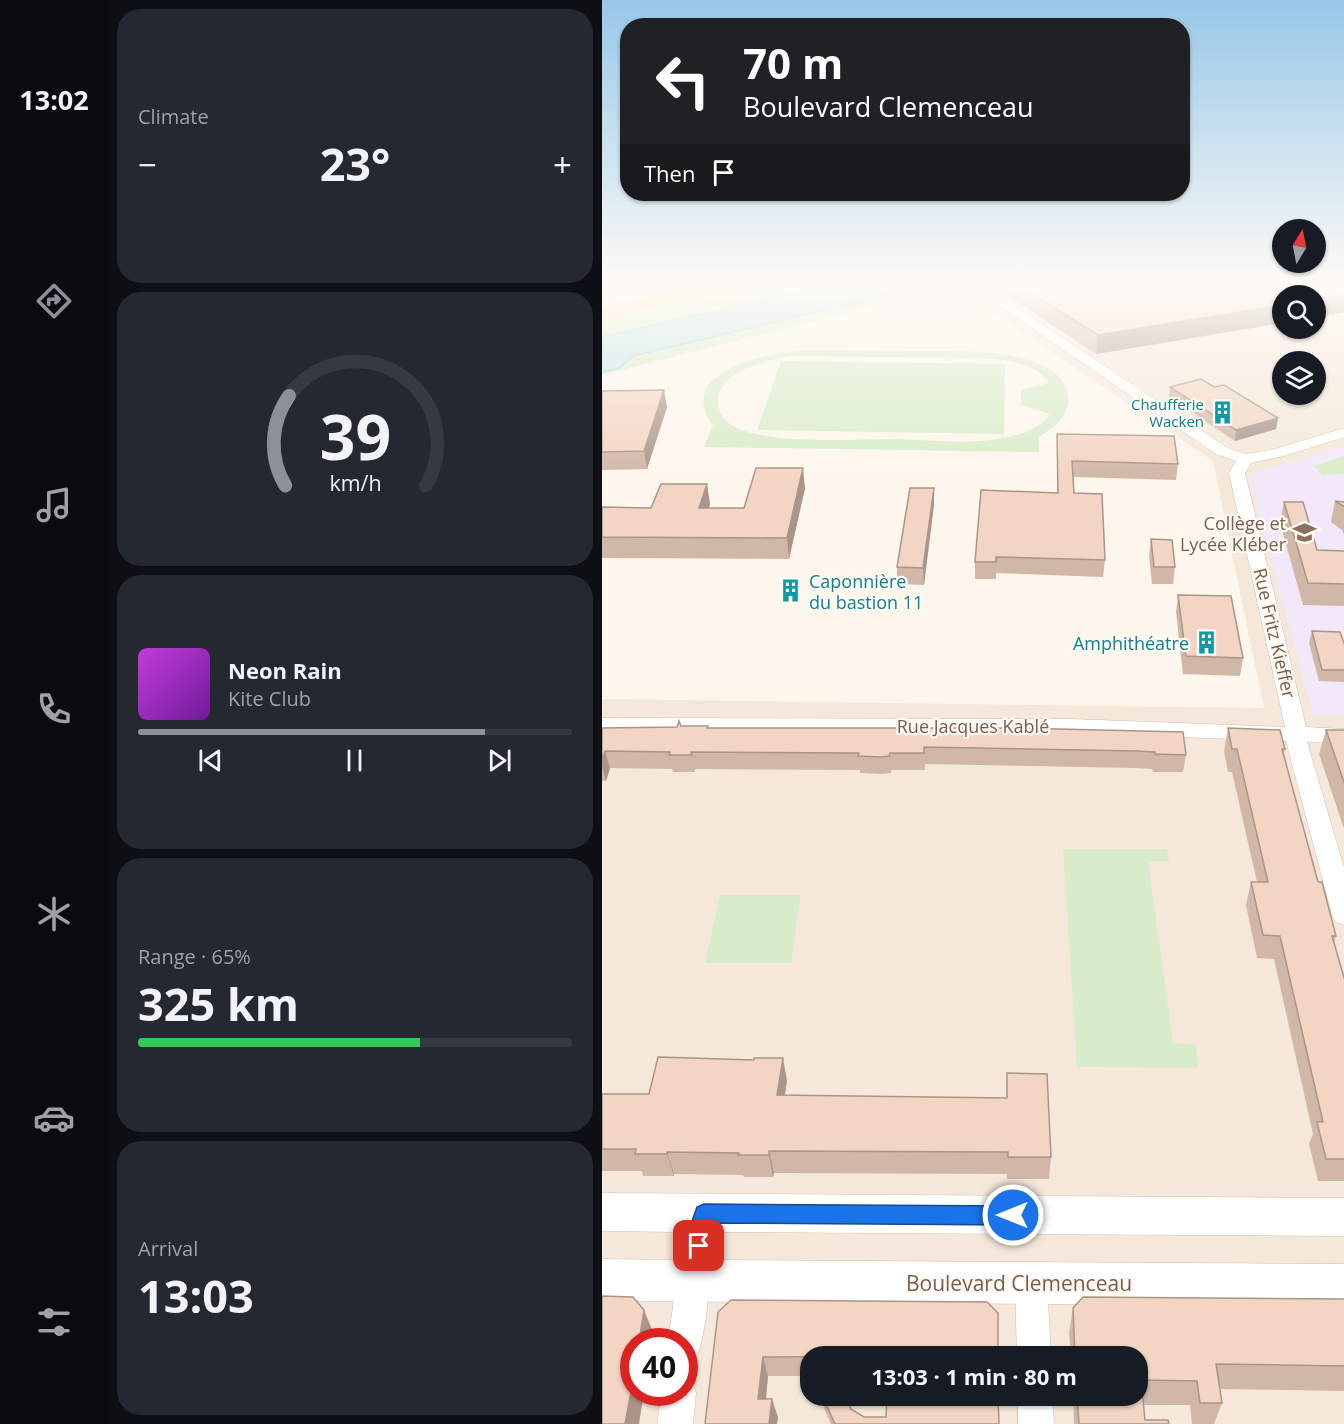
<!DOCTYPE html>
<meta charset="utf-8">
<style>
body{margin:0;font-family:"Open Sans",sans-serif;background:#242831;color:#f1f3f6;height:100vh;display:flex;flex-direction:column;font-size:22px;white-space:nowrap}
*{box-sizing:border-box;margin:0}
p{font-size:20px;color:#9ea1a6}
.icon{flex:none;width:33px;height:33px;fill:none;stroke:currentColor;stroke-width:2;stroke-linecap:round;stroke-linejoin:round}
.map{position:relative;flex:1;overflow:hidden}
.side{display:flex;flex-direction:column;gap:9px;padding:9px;background:#0d0f14;width:494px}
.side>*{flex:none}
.hud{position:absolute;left:18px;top:18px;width:570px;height:183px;border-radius:24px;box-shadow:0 2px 4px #0004;background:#202124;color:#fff;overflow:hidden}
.needle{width:39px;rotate:10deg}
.fabs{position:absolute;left:670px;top:219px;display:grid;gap:12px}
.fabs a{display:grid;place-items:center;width:54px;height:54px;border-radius:50%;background:#171b24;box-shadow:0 2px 4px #0004;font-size:30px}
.speed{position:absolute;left:18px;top:1328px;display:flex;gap:12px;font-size:30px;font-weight:700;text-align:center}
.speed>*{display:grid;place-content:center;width:78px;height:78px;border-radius:50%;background:#171b24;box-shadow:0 2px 4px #0004;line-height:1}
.speed .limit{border:9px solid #d22;background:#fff;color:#111}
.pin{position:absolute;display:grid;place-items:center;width:51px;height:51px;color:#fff;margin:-26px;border-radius:12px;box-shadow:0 3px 9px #0006}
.me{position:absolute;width:66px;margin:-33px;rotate:270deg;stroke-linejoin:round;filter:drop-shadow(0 0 4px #0008)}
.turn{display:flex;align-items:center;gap:21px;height:126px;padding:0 24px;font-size:27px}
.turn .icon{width:78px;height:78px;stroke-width:2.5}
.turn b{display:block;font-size:42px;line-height:51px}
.then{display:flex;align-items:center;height:57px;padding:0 24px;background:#0003;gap:12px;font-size:22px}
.big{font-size:45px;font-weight:700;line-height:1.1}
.side .card{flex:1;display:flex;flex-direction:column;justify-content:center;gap:9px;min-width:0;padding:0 21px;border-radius:24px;background:#242831}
.side .dial{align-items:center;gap:0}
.dial svg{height:156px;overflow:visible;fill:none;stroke:#363941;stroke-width:7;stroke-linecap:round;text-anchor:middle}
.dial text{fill:#f1f3f6;stroke:none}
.song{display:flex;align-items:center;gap:18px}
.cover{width:72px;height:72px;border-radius:9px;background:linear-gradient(135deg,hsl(290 70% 55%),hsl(280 70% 35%))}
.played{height:6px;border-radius:3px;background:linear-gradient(90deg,#8c9099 80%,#363941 80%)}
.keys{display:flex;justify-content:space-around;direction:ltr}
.heat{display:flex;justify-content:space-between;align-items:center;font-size:33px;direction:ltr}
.charge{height:9px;border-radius:4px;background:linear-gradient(90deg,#34c759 65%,#363941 0)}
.trip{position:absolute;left:198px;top:1346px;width:348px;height:60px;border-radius:24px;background:#171b24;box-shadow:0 2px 4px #0004;font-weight:700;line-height:60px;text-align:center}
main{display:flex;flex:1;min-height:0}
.tabs{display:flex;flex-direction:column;width:108px;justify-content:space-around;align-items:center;background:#090b0e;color:#9ea1a6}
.tabs .icon{width:42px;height:42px}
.tabs .current{color:#8c9099}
.tabs b{font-size:27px;color:#f1f3f6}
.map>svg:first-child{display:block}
</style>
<main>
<nav class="tabs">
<b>13:02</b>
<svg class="icon current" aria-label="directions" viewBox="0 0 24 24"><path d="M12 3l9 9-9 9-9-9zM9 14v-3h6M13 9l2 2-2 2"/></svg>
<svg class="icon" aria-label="music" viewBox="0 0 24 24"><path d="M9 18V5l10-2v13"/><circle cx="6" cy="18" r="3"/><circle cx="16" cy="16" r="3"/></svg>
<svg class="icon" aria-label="phone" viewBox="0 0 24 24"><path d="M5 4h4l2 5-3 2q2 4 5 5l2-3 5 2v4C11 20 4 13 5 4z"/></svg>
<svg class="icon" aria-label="climate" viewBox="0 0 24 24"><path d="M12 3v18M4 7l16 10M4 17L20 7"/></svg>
<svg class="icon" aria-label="car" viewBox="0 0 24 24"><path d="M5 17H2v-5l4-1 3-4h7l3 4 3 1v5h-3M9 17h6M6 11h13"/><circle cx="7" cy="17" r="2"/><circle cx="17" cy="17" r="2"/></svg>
<svg class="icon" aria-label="filters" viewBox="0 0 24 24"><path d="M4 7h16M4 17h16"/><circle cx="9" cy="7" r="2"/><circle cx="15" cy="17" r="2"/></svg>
</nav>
<section class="side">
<div class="card"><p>Climate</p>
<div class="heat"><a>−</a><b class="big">23°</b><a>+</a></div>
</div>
<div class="card dial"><svg viewBox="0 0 100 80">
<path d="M14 69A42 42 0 1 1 86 69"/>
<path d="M14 69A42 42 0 0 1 16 23" stroke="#8c9099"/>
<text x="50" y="56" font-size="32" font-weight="700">39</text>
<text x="50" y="72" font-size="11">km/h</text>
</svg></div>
<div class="card">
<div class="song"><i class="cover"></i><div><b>Neon Rain</b><p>Kite Club</p></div></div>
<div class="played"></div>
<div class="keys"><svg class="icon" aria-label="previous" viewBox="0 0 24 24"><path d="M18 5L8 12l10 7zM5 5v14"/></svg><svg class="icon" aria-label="pause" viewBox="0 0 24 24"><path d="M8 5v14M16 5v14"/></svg><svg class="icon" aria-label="next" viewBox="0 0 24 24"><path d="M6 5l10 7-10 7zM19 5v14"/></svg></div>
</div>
<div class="card"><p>Range · 65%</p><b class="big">325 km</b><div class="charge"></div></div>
<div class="card"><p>Arrival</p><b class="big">13:03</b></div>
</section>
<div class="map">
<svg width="743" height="1424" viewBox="0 0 743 1424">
<rect width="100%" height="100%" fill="#fdf6ec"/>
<path fill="#f5e8da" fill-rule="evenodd" d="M348,281h394v1143h-742v-725l662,9 -51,-247 -260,-176zM681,296h33v32h-33zM681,362h33v32h-33zM32,1341h50v51h-50zM208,1356h328v39h-328z"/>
<polygon fill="#f3e8fa" points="742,445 742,715 711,714 646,475"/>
<g fill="#d8ecc9" fill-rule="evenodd">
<polygon points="0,281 72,281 0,297"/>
<polygon points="171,281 244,281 0,337 0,320"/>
<polygon points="344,281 348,281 351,285 0,375 0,372 18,368 31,356"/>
<path d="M204,350c34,0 67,1 101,1 38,1 153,-8 161,44 3,21 -14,32 -29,42v15l-335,-5 9,-21c-40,-55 57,-74 93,-76zM187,356l190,2c24,1 56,4 70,25l-28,7v15l29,9c-9,15 -30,21 -47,24 -34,7 -71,2 -105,1 -41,0 -128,6 -163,-12 -8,-4 -15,-11 -17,-20 -5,-35 46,-46 71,-51z"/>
<polygon points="179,361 403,364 402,434 155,430"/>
<polygon points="742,456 742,474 720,475 712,466"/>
<polygon points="461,849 565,849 567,861 546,861 571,1043 593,1044 597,1068 475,1067"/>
<polygon points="118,895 199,895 189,963 103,963"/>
</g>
<polygon fill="#bfe3e8" stroke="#a5d3da" stroke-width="1.5" points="244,281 344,281 31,356 18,368 0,372 0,337"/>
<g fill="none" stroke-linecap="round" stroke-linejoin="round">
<defs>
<g id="minor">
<polygon points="361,281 375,281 626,448 644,454 673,449 743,428 743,437 682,456 649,463 643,473 704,727 743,729 743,743 705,742 743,871 743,925 734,922 730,915 684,741 470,733 0,732 0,718 470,719 683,727 627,473 634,461 614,454"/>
<path d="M91,1264l11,5c9,20 0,69 -8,90l-12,5v-23h-16l9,-61 5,-11z"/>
<polygon points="429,1267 440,1272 445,1283 449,1356 415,1356 413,1283 418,1272"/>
<polygon points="82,1377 89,1380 94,1392 91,1424 55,1424 60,1392 82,1392"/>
<polygon points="416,1395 450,1395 452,1424 416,1424"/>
</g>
<polygon id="tertiary" points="0,1193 743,1198 743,1236 119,1232 115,1260 743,1264 743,1306 0,1301 0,1259 74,1260 79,1232 0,1231"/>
<polygon id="primary" points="120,281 155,281 152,285 145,287 0,319 0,307"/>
</defs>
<use href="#minor" stroke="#d1beb0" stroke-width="1"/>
<use href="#tertiary" stroke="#d1beb0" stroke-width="1"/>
<use href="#primary" stroke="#dad1cd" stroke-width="1"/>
<use href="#minor" fill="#fff" fill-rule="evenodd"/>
<use href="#tertiary" fill="#fff" fill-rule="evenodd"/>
<use href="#primary" fill="#fbd9a5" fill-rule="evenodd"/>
</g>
<g fill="#d1b7a8">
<polygon points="388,281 743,281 743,312 494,354 388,284"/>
<polygon points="568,387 612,387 676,418 674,429 633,441 567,397"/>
<polygon points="0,391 65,407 45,469 0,470"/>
<polygon points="455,434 576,464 574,480 471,477 472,493 503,560 501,577 394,573 394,579 373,579 373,562 455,493"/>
<polygon points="203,488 187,559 0,558 0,507 49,508 108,504 107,508 142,508"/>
<polygon points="332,488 332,504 322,585 295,584 295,567"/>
<polygon points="733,501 743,502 743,537 740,530 729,522"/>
<polygon points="682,502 715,550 743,551 743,606 701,605 678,523"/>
<polygon points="549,539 573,567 571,584 550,584 547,556"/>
<polygon points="576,595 641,658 638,676 581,674 574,612"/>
<polygon points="710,631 743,646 743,682 717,681 707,643"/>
<polygon points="79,726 106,728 412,728 584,755 581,772 551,772 550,769 533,768 323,764 323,770 289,770 289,773 280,774 258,773 258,770 93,769 93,772 71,772 70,769 8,768 4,781 0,781 0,728 75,727"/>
<polygon points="626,728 683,749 681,756 716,882 734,936 732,943 743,981 743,1181 716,1181 707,1144 711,1134 672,959 655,958 644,905 649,882 655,882 630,772 626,772 622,751"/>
<polygon points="724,730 743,730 743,832 717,754"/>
<polygon points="405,1073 449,1157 447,1179 405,1179 405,1174 172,1173 171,1177 142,1177 141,1175 72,1174 72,1176 41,1176 40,1171 0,1171 0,1094 47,1094 185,1081 183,1095 404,1098"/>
<polygon points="743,1299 743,1391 618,1389 620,1403 612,1424 590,1424 588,1405 542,1405 543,1420 567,1424 472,1424 471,1395 536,1395 536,1356 469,1356 467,1333 471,1308"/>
<polygon points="116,1312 208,1356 208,1376 166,1376 164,1399 176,1417 175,1424"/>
<polygon points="219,1395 246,1395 245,1401 249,1409 262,1417 397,1424 229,1424 223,1411"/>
</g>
<g fill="#aa9588">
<polygon points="743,295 743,312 714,317 714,300"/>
<polygon points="681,305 681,323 494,354 496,335"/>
<polygon points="62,390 65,407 45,469 42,451"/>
<polygon points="676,418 674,429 633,441 634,430"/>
<polygon points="201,468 203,488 187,559 185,538"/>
<polygon points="105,484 108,504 100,528 97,508"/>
<polygon points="332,488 332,504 322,585 321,568"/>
<polygon points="3,751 8,768 4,781 0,766 0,761"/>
<polygon points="181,1058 185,1081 179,1118 175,1095"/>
<polygon points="167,1151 172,1173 171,1177 167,1155"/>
<polygon points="65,1152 72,1174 72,1176 65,1154"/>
<polygon points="42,1310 51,1332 50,1341 37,1341"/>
<polygon points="161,1357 166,1376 162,1417 156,1399"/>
<polygon points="32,1375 32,1392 42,1392 37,1424 23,1424"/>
<polygon points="170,1399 176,1417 175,1424 167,1424"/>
</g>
<g fill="#f3d5c3" stroke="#aa9588" stroke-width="1.5">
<polygon points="410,281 743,281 743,295 714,300 714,296 681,296 681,305 496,335"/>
<polygon points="599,379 612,387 622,385 676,418 634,430 568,387"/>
<polygon points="62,390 42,451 0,452 0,391"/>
<polygon points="455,434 572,436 576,464 470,461 472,493 500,494 503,560 394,557 394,562 373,562 379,490 456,493"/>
<polygon points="154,468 201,468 185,538 0,537 0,507 49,508 59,484 105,484 97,508 142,508"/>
<polygon points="308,488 332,488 321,568 295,567"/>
<polygon points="733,501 743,502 743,507"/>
<polygon points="682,502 701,502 715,550 743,551 743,584 706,583"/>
<polygon points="549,539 570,540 573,567 552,567"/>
<polygon points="576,595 629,596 641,658 584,656"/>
<polygon points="710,631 738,632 743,646 743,670 720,670"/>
<polygon points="77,721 79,726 106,726 105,728 412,728 581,732 584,755 553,754 553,752 535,751 322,747 322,753 288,753 287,756 279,757 256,756 257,753 89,752 90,755 67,755 68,752 3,751 0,761 0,728 75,727"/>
<polygon points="626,728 678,730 683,749 680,749 716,882 720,882 734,936 730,936 743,981 743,1159 724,1159 715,1122 721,1122 678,936 661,935 649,882 666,882 635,749 630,749"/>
<polygon points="724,730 743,730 743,785"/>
<polygon points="56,1057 152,1060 152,1058 181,1058 175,1095 405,1098 405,1073 445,1074 449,1157 406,1157 406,1152 167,1151 167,1155 136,1155 137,1153 65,1152 65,1154 33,1154 34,1149 0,1149 0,1094 47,1094"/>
<polygon points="0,1296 31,1297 42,1310 37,1341 32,1341 32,1375 23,1424 0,1424"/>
<polygon points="481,1297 743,1299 743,1366 614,1364 620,1403 598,1403 595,1381 539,1380 543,1420 566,1420 567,1424 477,1424 475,1395 536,1395 536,1356 473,1356 471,1308"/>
<polygon points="129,1300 385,1302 396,1313 396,1356 161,1357 156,1399 170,1399 167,1424 103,1424 116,1312"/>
<polygon points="220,1395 243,1395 249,1409 262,1417 284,1417 285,1395 396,1395 397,1424 233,1424"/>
</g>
<linearGradient id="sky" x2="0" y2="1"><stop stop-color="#97c7e8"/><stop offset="0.59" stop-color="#fefbf6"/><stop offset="1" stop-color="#fefbf6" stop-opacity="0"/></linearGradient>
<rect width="743" height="480" fill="url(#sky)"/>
<path fill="#1a73e8" stroke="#114b97" stroke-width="1.5" d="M102,1204l309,2 7,2 3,7 -3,7 -7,3 -300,-2 -7,30 -7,3 -7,-3c-6,-13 0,-34 5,-46z"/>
<defs>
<symbol id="building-bare" viewBox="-9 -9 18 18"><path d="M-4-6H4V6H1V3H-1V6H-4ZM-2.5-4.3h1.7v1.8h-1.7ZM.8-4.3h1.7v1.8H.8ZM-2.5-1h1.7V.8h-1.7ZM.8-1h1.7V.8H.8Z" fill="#0f9aa8" stroke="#fffaf3" stroke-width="2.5" paint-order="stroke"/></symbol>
<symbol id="school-bare" viewBox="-9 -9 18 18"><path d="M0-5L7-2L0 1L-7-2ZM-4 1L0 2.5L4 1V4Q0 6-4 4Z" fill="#8d6e63" stroke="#fffaf3" stroke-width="2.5" paint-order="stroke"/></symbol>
</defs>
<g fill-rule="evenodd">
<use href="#building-bare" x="604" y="396" width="33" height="33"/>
<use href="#school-bare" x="686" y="516" width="33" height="33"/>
<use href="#building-bare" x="172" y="574" width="33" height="33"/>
<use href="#building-bare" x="588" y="626" width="33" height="33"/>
</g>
<g text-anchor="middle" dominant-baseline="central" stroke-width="4.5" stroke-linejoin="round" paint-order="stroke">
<g font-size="15" fill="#0d838f" stroke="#fffaf3" text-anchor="end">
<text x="602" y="404">Chaufferie<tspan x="602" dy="17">Wacken</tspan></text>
</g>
<g font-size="18" fill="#785e54" stroke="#fffaf3" text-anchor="end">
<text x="684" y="523">Collège et<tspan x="684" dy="21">Lycée Kléber</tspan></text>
</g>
<g font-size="18" fill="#0d838f" stroke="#fffaf3" text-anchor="start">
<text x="207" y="581">Caponnière<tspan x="207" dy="21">du bastion 11</tspan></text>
<text x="587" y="643" text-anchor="end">Amphithéatre</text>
</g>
<g font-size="18" fill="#7a5c4d" stroke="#fffaf3">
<text transform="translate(673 633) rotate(77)">Rue Fritz Kieffer</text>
<text x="371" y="726">Rue Jacques Kablé</text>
</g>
<g font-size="21" fill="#7a5c4d" stroke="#fffaf3">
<text x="417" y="1283">Boulevard Clemenceau</text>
</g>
</g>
</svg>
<div class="fabs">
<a><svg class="needle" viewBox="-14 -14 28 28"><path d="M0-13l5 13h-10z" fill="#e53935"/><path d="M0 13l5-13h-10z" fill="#9ea1a6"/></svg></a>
<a><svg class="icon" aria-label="search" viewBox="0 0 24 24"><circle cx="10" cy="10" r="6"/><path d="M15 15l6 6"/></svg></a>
<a><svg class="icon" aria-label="layers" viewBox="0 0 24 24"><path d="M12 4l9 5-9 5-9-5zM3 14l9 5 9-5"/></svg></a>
</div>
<div class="speed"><div class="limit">40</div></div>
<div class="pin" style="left:97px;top:1246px;background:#d93025"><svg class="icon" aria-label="arrive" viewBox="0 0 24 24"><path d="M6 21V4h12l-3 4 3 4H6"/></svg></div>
<svg class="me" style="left:411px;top:1215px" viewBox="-20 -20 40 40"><circle r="17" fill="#1a73e8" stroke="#fff" stroke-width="3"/><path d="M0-11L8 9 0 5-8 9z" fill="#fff"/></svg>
<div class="trip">13:03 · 1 min · 80 m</div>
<div class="hud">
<div class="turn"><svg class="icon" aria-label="left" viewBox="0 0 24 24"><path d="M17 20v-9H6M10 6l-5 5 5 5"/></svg><div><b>70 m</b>Boulevard Clemenceau</div></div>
<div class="then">Then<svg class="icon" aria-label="arrive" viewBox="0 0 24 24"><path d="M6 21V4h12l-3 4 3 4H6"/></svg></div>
</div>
</div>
</main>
